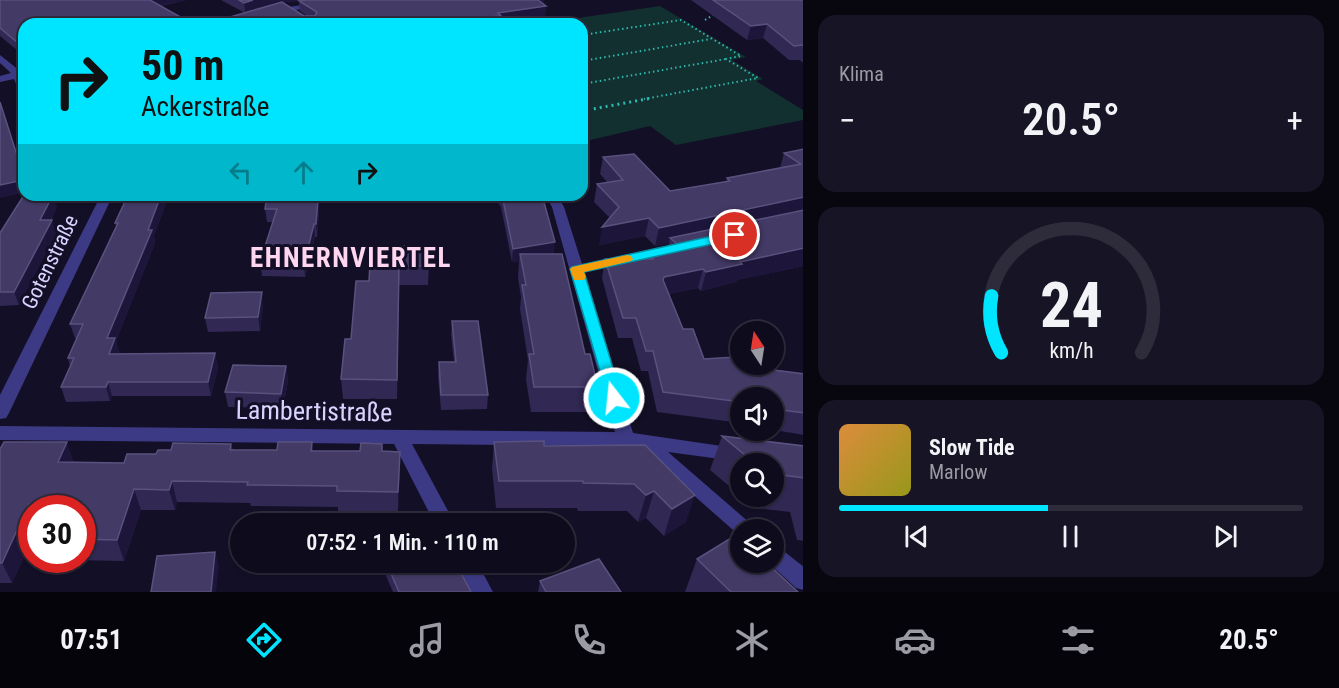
<!DOCTYPE html>
<html lang="de">
<meta charset="utf-8">
<style>
body{margin:0;font-family:"Roboto Condensed",sans-serif;background:#171425;color:#f1f3f6;height:100vh;display:flex;flex-direction:column;font-size:22px;white-space:nowrap}
*{box-sizing:border-box;margin:0}
p{font-size:20px;color:#9b9ba3}
.icon{flex:none;width:33px;height:33px;fill:none;stroke:currentColor;stroke-width:2;stroke-linecap:round;stroke-linejoin:round}
.map{position:relative;flex:1;overflow:hidden}
.panel{display:flex;flex-direction:column;gap:15px;padding:15px;background:#08060f;width:536px}
.panel>*{flex:none}
.banner{position:absolute;left:18px;top:18px;width:570px;height:183px;border-radius:18px;box-shadow:0 2px 4px #0004,0 0 0 2px #2e2b3b;background:#00e5ff;color:#111;overflow:hidden}
.needle{width:39px;rotate:348deg}
.buttons{position:absolute;left:730px;top:321px;display:grid;gap:12px}
.buttons a{display:grid;place-items:center;width:54px;height:54px;border-radius:50%;background:#0e0b1c;box-shadow:0 2px 4px #0004,0 0 0 2px #2e2b3b;font-size:30px}
.speed{position:absolute;left:18px;top:495px;display:flex;gap:12px;font-size:30px;font-weight:700;text-align:center}
.speed>*{display:grid;place-content:center;width:78px;height:78px;border-radius:50%;background:#0e0b1c;box-shadow:0 2px 4px #0004,0 0 0 2px #2e2b3b;line-height:1}
.speed .limit{border:9px solid #d22;background:#fff;color:#111}
.pin{position:absolute;display:grid;place-items:center;width:51px;height:51px;color:#fff;margin:-26px;border:3px solid #fff;border-radius:50%;box-shadow:0 2px 6px #0007}
.me{position:absolute;width:66px;margin:-33px;rotate:344deg;stroke-linejoin:round;filter:drop-shadow(0 0 4px #0008)}
.turn{display:flex;align-items:center;gap:21px;height:126px;padding:0 24px;font-size:27px}
.turn .icon{width:78px;height:78px;stroke-width:2.5}
.turn b{display:block;font-size:42px;line-height:51px}
.lanes{display:flex;align-items:center;height:57px;padding:0 24px;background:#0003;justify-content:center;gap:30px;direction:ltr}
.lanes .off{opacity:.35}
.big{font-size:45px;font-weight:600;line-height:1.1}
.panel .card{flex:1;display:flex;flex-direction:column;justify-content:center;gap:9px;min-width:0;padding:0 21px;border-radius:18px;background:#171425}
.panel .dial{align-items:center;gap:0}
.dial svg{height:156px;overflow:visible;fill:none;stroke:#2e2b3b;stroke-width:7;stroke-linecap:round;text-anchor:middle}
.dial text{fill:#f1f3f6;stroke:none}
.song{display:flex;align-items:center;gap:18px}
.cover{width:72px;height:72px;border-radius:9px;background:linear-gradient(135deg,hsl(30 70% 55%),hsl(60 70% 35%))}
.played{height:6px;border-radius:3px;background:linear-gradient(90deg,#00e5ff 45%,#2e2b3b 45%)}
.keys{display:flex;justify-content:space-around;direction:ltr}
.heat{display:flex;justify-content:space-between;align-items:center;font-size:33px;direction:ltr}
.trip{position:absolute;left:230px;top:513px;width:345px;height:60px;border-radius:30px;background:#0e0b1c;box-shadow:0 2px 4px #0004,0 0 0 2px #2e2b3b;font-weight:600;line-height:60px;text-align:center}
.tabs{display:flex;height:96px;justify-content:space-around;align-items:center;background:#06040b;color:#9b9ba3}
.tabs .icon{width:42px;height:42px}
.tabs .current{color:#00e5ff}
.tabs b{font-size:27px;color:#f1f3f6}
main{display:flex;flex:1;min-height:0}
.map>svg:first-child{display:block}
</style>
<main>
<div class="map">
<svg width="804" height="592" viewBox="0 0 804 592">
<rect width="100%" height="100%" fill="#130f26"/>
<polygon fill="#12302f" points="660,6 746,57 732,60 763,79 756,81 803,110 803,120 676,145 650,126 582,142 582,24 537,24"/>
<g fill="none" stroke-linecap="round" stroke-linejoin="round">
<g stroke="#2fb8b0" stroke-width="2" stroke-dasharray="1.5 3" stroke-linecap="butt">
<polyline points="705,20 715,14"/>
<polyline points="582,35 681,20 741,56 726,59 758,78 644,99"/>
<polyline points="582,61 711,39"/>
<polyline points="582,84 726,59"/>
</g>
<polyline stroke="#2fb8b0" stroke-width="3" stroke-dasharray="2 4" stroke-linecap="butt" points="582,111 652,98"/>
<g fill="#3d3a85" fill-rule="evenodd">
<polygon points="319,2 322,2 322,6 269,14 265,11"/>
<polygon points="0,55 20,71 24,70 24,94 19,91 14,79 0,82 0,76 11,73 0,63"/>
<polygon points="101,195 113,195 9,413 6,418 0,419 0,395"/>
<polygon points="545,195 557,195 564,207 582,264 685,242 692,246 685,250 584,272 633,433 742,449 744,454 742,459 735,461 668,452 751,524 754,530 741,530 741,537 640,448 626,446 412,444 455,524 435,524 394,444 0,440 0,426 615,432 552,207"/>
<polygon points="774,546 781,549 804,567 804,590 796,588 768,562 774,562"/>
<polygon points="456,562 477,562 493,592 471,592"/>
</g>
</g>
<g fill="#312854">
<polygon points="0,0 186,0 161,6 24,24 24,56 0,36"/>
<polygon points="221,0 544,0 543,4 546,6 545,16 500,23 500,24 206,24 307,16 300,11 299,1 284,2 245,13"/>
<polygon points="691,0 804,0 804,63 799,60 789,60 763,38 747,40"/>
<polygon points="804,149 804,266 737,280 736,282 701,291 698,288 669,294 683,329 704,359 804,374 804,435 774,430 774,398 741,398 741,423 657,412 648,371 641,371 632,338 618,338 602,278 605,259 649,259 650,255 667,252 669,243 655,246 645,236 599,245 610,218 594,202 597,184 607,182 600,174 603,157 670,191 726,182 727,178 780,168 784,153"/>
<polygon points="128,195 169,195 154,236 155,243 116,341 119,352 118,354 215,353 218,368 211,396 112,396 110,401 66,402 61,387 70,367 68,358 77,338 75,338 70,324 116,226 115,223"/>
<polygon points="492,195 542,195 554,254 585,354 598,387 593,412 531,412 526,379 528,360 520,309 521,297 518,278 519,261 512,262 501,207"/>
<polygon points="305,200 319,213 317,237 315,237 305,277 262,276 260,262 273,222 267,222 265,209"/>
<polygon points="57,207 51,220 56,233 19,305 0,306 0,233"/>
<polygon points="371,246 429,266 428,285 399,285 397,399 343,399 341,379 351,339 369,281"/>
<polygon points="263,306 260,331 208,332 205,318"/>
<polygon points="452,321 488,395 487,409 441,410 438,376 439,362 454,362 451,335"/>
<polygon points="286,366 288,381 283,408 228,407 225,392"/>
<polygon points="722,436 804,446 804,541 797,540 790,512 755,508 742,496 774,496 774,464 741,464 741,496 710,470"/>
<polygon points="312,442 313,451 400,452 398,512 338,512 338,507 251,506 250,503 177,502 175,510 141,510 124,561 68,560 82,560 82,508 32,508 32,539 12,583 0,583 0,449 74,462 124,463 171,450 231,444 233,450 277,450"/>
<polygon points="494,442 544,446 645,445 686,522 664,536 646,518 638,522 627,511 578,511 577,508 496,508 492,469"/>
<polygon points="697,559 798,592 685,592"/>
<polygon points="385,562 471,592 393,592 386,576"/>
<polygon points="540,581 621,592 538,592"/>
</g>
<g fill="#1d163a">
<polygon points="148,0 186,0 149,8"/>
<polygon points="253,0 307,0 284,2 245,13 244,3"/>
<polygon points="535,0 544,0 543,6 546,6 545,16 500,23 500,24 403,24 498,13"/>
<polygon points="767,24 763,38 747,40 751,26"/>
<polygon points="24,180 24,193 0,198 0,185"/>
<polygon points="53,195 57,207 44,233 40,220"/>
<polygon points="161,195 169,195 154,236 155,243 116,341 119,352 113,368 109,354 107,338"/>
<polygon points="804,197 804,214 670,238 669,243 655,246 659,228"/>
<polygon points="318,200 319,213 317,237 316,224"/>
<polygon points="649,218 645,236 599,245 602,227"/>
<polygon points="52,220 56,233 19,305 14,292"/>
<polygon points="314,224 315,237 305,277 304,264"/>
<polygon points="555,242 554,255 520,254 519,261 512,262 513,249"/>
<polygon points="804,248 804,266 737,280 736,282 701,291 706,272 740,262"/>
<polygon points="703,269 698,288 659,296 664,277"/>
<polygon points="262,292 263,306 260,331 258,317"/>
<polygon points="215,353 218,368 211,396 208,382"/>
<polygon points="286,366 288,381 283,408 281,394"/>
<polygon points="108,382 112,396 110,401 106,387"/>
<polygon points="67,442 74,463 58,462"/>
<polygon points="400,452 400,472 398,512 398,492"/>
<polygon points="172,481 177,502 175,510 169,490"/>
<polygon points="134,489 141,510 124,561 117,540"/>
<polygon points="654,491 646,518 638,522 646,495"/>
<polygon points="695,495 686,522 664,536 672,509"/>
<polygon points="29,504 32,510 32,539 12,583 2,563"/>
<polygon points="215,552 219,566 216,592 211,592"/>
</g>
<g fill="#433a66" stroke="#5a527e" stroke-width="1.5">
<polygon points="0,0 150,0 193,24 24,24 24,48 0,28"/>
<polygon points="239,0 253,0 244,3"/>
<polygon points="305,0 538,0 546,6 498,13 501,16 403,24 206,24 282,2 304,16 315,16 317,12 299,1"/>
<polygon points="713,0 804,0 804,45 794,46 767,24 751,26"/>
<polygon points="0,102 24,177 24,180 0,185"/>
<polygon points="804,149 804,197 659,228 649,218 602,227 619,207 597,184 623,180 603,157 634,154 670,191 730,181 727,178 801,164 784,153"/>
<polygon points="24,195 53,195 40,220 52,220 14,292 0,292 0,233"/>
<polygon points="128,195 161,195 148,230 152,230 107,338 115,338 109,354 215,353 208,382 108,382 106,387 61,387 74,358 68,358 83,324 70,324 118,223 115,223"/>
<polygon points="267,195 303,195 303,200 318,200 316,224 314,224 304,264 260,262 277,209 265,209"/>
<polygon points="502,195 542,195 555,242 513,249"/>
<polygon points="804,210 804,248 740,262 742,264 706,272 703,269 664,277 663,280 683,329 693,329 704,359 735,357 736,365 804,374 804,413 774,409 774,398 741,398 741,402 663,392 653,351 646,351 636,318 623,318 605,259 653,259 650,255 682,248 670,238"/>
<polygon points="371,246 428,246 429,266 399,266 397,380 341,379 345,339 351,339 356,281 369,281"/>
<polygon points="520,254 562,254 585,354 590,354 598,387 534,387 529,354 534,354 522,285 526,285"/>
<polygon points="262,292 258,317 205,318 211,293"/>
<polygon points="452,321 478,321 488,395 441,395 439,362 456,362"/>
<polygon points="233,365 286,366 281,394 225,392"/>
<polygon points="722,436 804,446 804,478 774,474 774,464 756,464"/>
<polygon points="544,441 544,446 645,445 695,495 672,509 654,491 646,495 634,484 583,483 583,481 499,481 494,442"/>
<polygon points="4,442 67,442 58,462 124,463 127,454 156,454 158,450 171,450 173,443 231,444 230,450 277,450 278,442 312,442 311,451 360,451 361,443 382,444 382,451 400,452 398,492 337,491 337,486 247,485 248,482 172,481 169,490 134,489 117,540 82,539 82,508 72,508 73,504 29,504 2,563 0,563 0,449"/>
<polygon points="736,535 741,540 741,562 766,562 798,592 731,592 697,559"/>
<polygon points="215,552 211,592 151,592 157,556"/>
<polygon points="599,559 621,592 546,592 540,581"/>
<polygon points="386,562 455,562 471,592 399,592"/>
</g>
<polygon fill="#00e5ff" stroke="#0095a6" stroke-width="1.5" points="735,231 740,232 742,235 740,238 584,272 622,398 620,402 609,402 570,269 572,267"/>
<polygon fill="#f59e0b" points="627,255 631,256 633,259 631,261 584,272 586,277 584,280 574,280 570,269 572,267"/>
<g text-anchor="middle" dominant-baseline="central" stroke-width="6" stroke-linejoin="round" paint-order="stroke">
<g font-size="21" fill="#d9d4ff" stroke="#130f26">
<text transform="translate(50 262) rotate(-64)">Gotenstraße</text>
</g>
<g font-size="26" fill="#d9d4ff" stroke="#130f26">
<text transform="translate(314 411) rotate(1)">Lambertistraße</text>
</g>
<g font-size="27" font-weight="bold" letter-spacing="1.5" fill="#ffd6f0" stroke="#130f26">
<text x="351" y="258">EHNERNVIERTEL</text>
</g>
</g>
</svg>
<div class="buttons">
<a><svg class="needle" viewBox="-14 -14 28 28"><path d="M0-13l5 13h-10z" fill="#e53935"/><path d="M0 13l5-13h-10z" fill="#9b9ba3"/></svg></a>
<a><svg class="icon" aria-label="sound" viewBox="0 0 24 24"><path d="M4 9h4l5-4v14l-5-4H4zM17 9q2 3 0 6"/></svg></a>
<a><svg class="icon" aria-label="search" viewBox="0 0 24 24"><circle cx="10" cy="10" r="6"/><path d="M15 15l6 6"/></svg></a>
<a><svg class="icon" aria-label="layers" viewBox="0 0 24 24"><path d="M12 4l9 5-9 5-9-5zM3 14l9 5 9-5"/></svg></a>
</div>
<div class="speed"><div class="limit">30</div></div>
<div class="pin" style="left:735px;top:235px;background:#d93025"><svg class="icon" aria-label="arrive" viewBox="0 0 24 24"><path d="M6 21V4h12l-3 4 3 4H6"/></svg></div>
<svg class="me" style="left:614px;top:398px" viewBox="-20 -20 40 40"><circle r="17" fill="#00e5ff" stroke="#fff" stroke-width="3"/><path d="M0-11L8 9 0 5-8 9z" fill="#fff"/></svg>
<div class="trip">07:52 · 1 Min. · 110 m</div>
<div class="banner">
<div class="turn"><svg class="icon" aria-label="right" viewBox="0 0 24 24"><path d="M7 20v-9h11M14 6l5 5-5 5"/></svg><div><b>50 m</b>Ackerstraße</div></div>
<div class="lanes"><svg class="icon off" aria-label="left" viewBox="0 0 24 24"><path d="M17 20v-9H6M10 6l-5 5 5 5"/></svg><svg class="icon off" aria-label="ahead" viewBox="0 0 24 24"><path d="M12 20V5M6 11l6-6 6 6"/></svg><svg class="icon" aria-label="right" viewBox="0 0 24 24"><path d="M7 20v-9h11M14 6l5 5-5 5"/></svg></div>
</div>
</div>
<section class="panel">
<div class="card"><p>Klima</p>
<div class="heat"><a>−</a><b class="big">20.5°</b><a>+</a></div>
</div>
<div class="card dial"><svg viewBox="0 0 100 80">
<path d="M14 69A42 42 0 1 1 86 69"/>
<path d="M14 69A42 42 0 0 1 9 40" stroke="#00e5ff"/>
<text x="50" y="56" font-size="32" font-weight="700">24</text>
<text x="50" y="72" font-size="11">km/h</text>
</svg></div>
<div class="card">
<div class="song"><i class="cover"></i><div><b>Slow Tide</b><p>Marlow</p></div></div>
<div class="played"></div>
<div class="keys"><svg class="icon" aria-label="previous" viewBox="0 0 24 24"><path d="M18 5L8 12l10 7zM5 5v14"/></svg><svg class="icon" aria-label="pause" viewBox="0 0 24 24"><path d="M8 5v14M16 5v14"/></svg><svg class="icon" aria-label="next" viewBox="0 0 24 24"><path d="M6 5l10 7-10 7zM19 5v14"/></svg></div>
</div>
</section>
</main>
<nav class="tabs">
<b>07:51</b>
<svg class="icon current" aria-label="directions" viewBox="0 0 24 24"><path d="M12 3l9 9-9 9-9-9zM9 14v-3h6M13 9l2 2-2 2"/></svg>
<svg class="icon" aria-label="music" viewBox="0 0 24 24"><path d="M9 18V5l10-2v13"/><circle cx="6" cy="18" r="3"/><circle cx="16" cy="16" r="3"/></svg>
<svg class="icon" aria-label="phone" viewBox="0 0 24 24"><path d="M5 4h4l2 5-3 2q2 4 5 5l2-3 5 2v4C11 20 4 13 5 4z"/></svg>
<svg class="icon" aria-label="climate" viewBox="0 0 24 24"><path d="M12 3v18M4 7l16 10M4 17L20 7"/></svg>
<svg class="icon" aria-label="car" viewBox="0 0 24 24"><path d="M5 17H2v-5l4-1 3-4h7l3 4 3 1v5h-3M9 17h6M6 11h13"/><circle cx="7" cy="17" r="2"/><circle cx="17" cy="17" r="2"/></svg>
<svg class="icon" aria-label="filters" viewBox="0 0 24 24"><path d="M4 7h16M4 17h16"/><circle cx="9" cy="7" r="2"/><circle cx="15" cy="17" r="2"/></svg>
<b>20.5°</b>
</nav>
